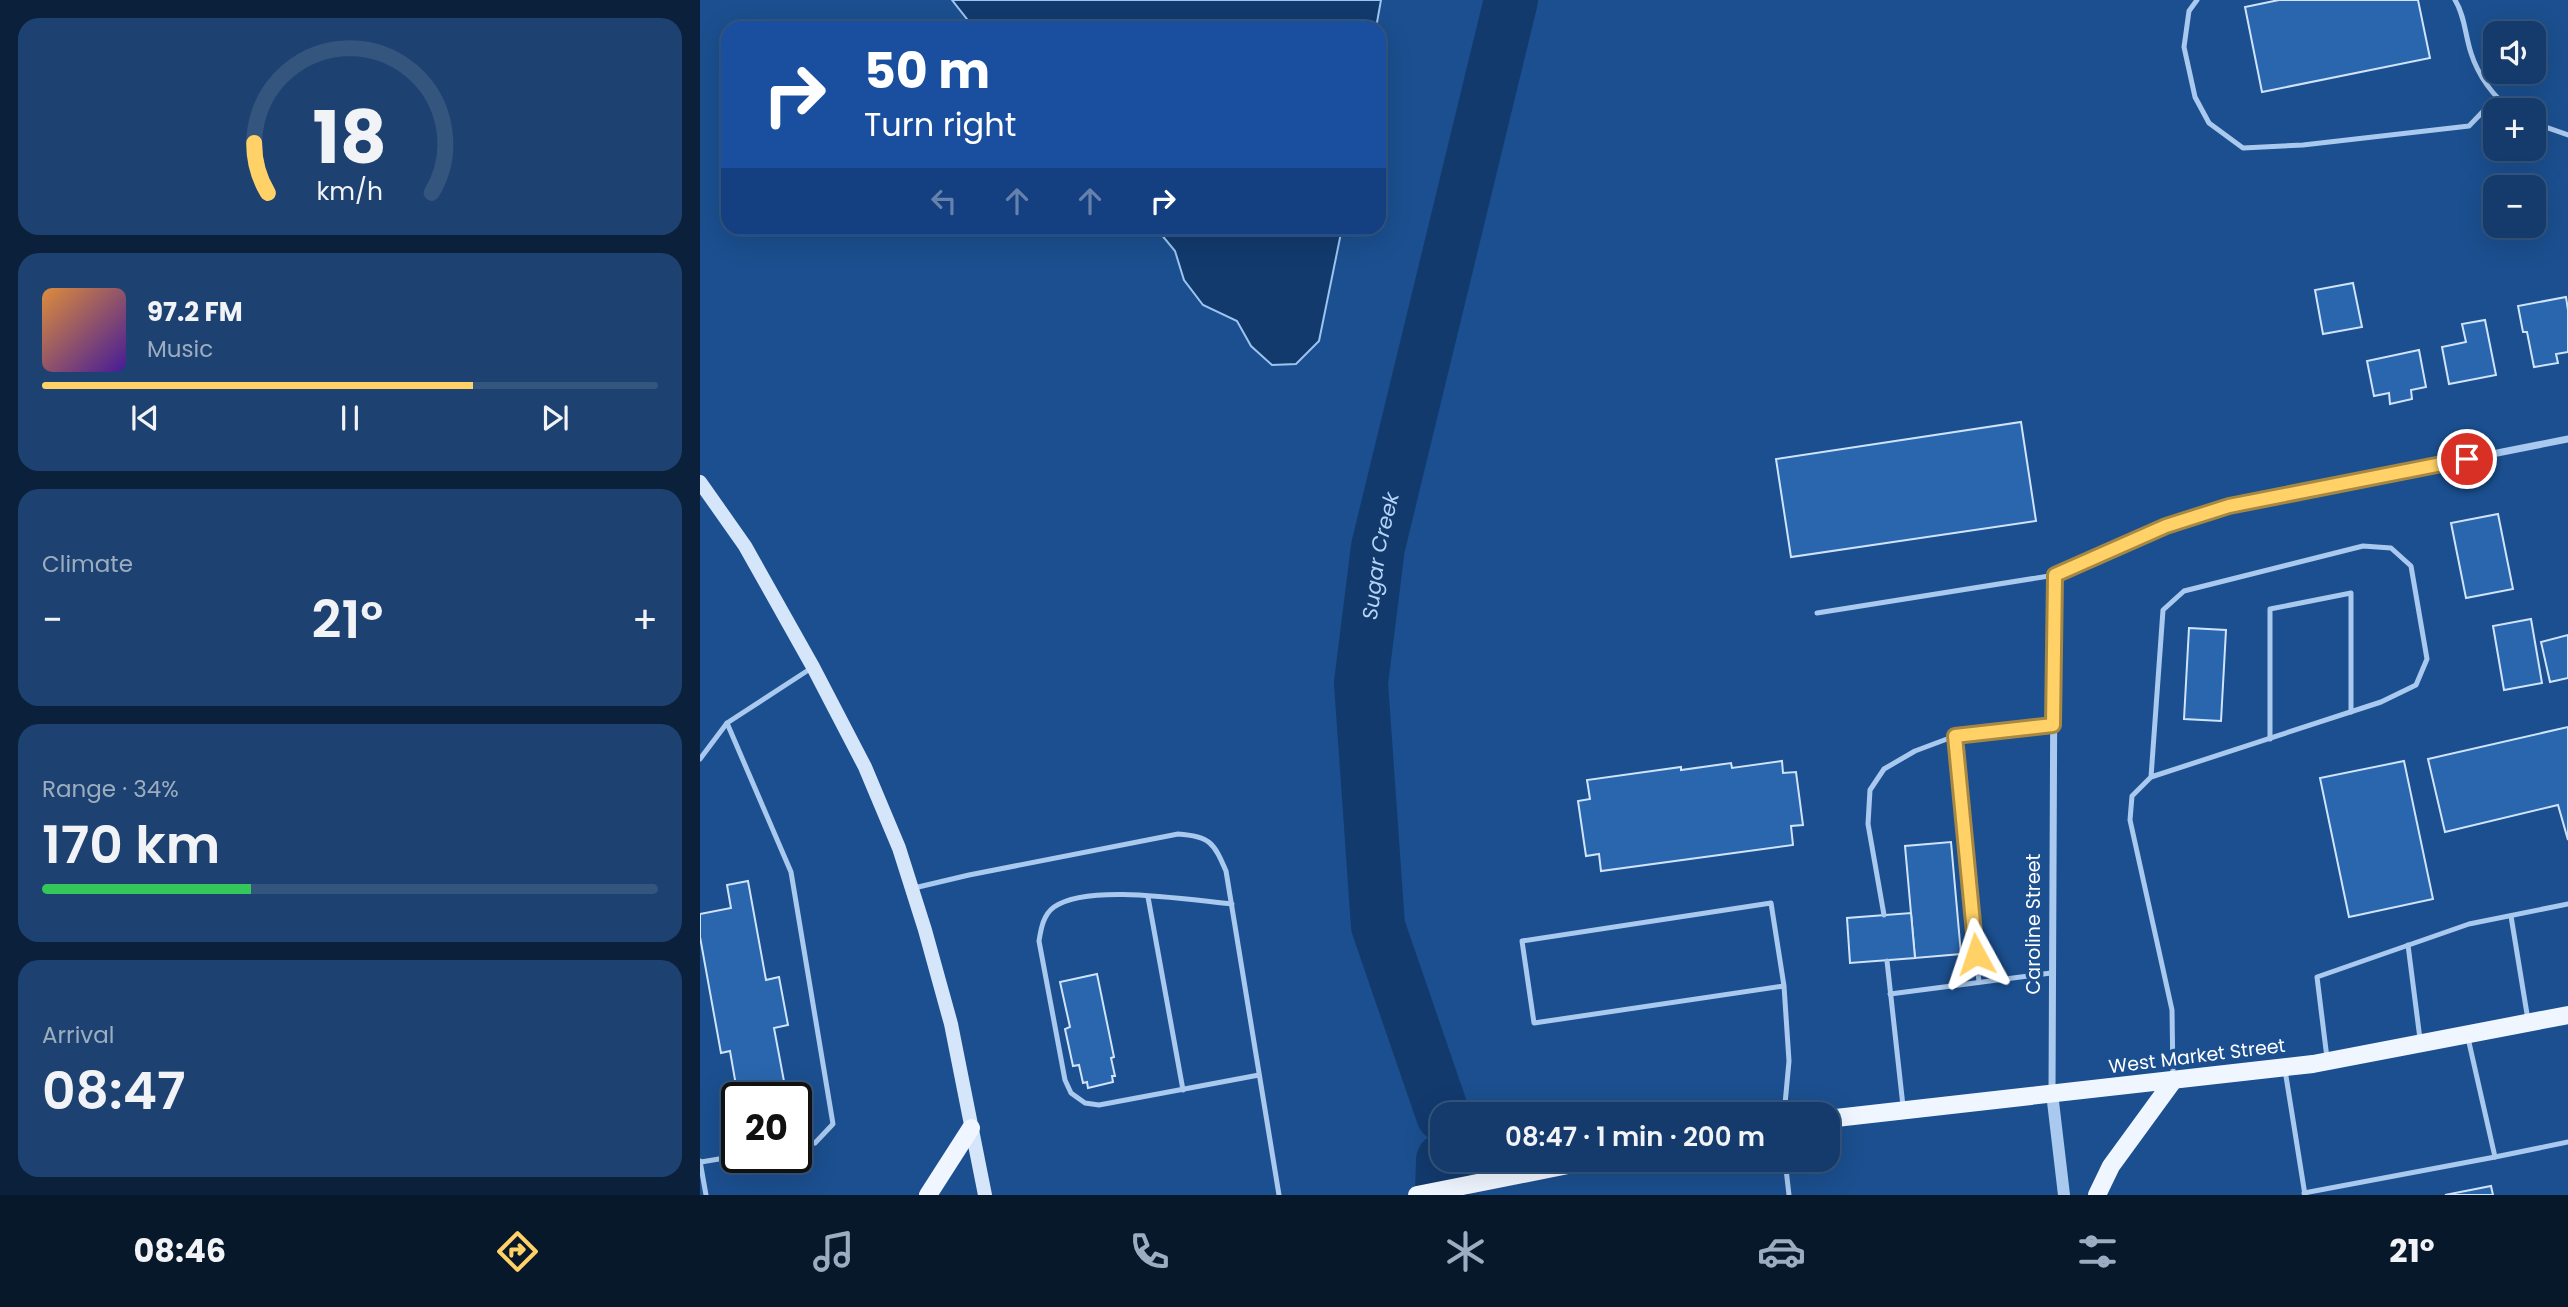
<!DOCTYPE html>
<meta charset="utf-8">
<style>
body{margin:0;font-family:Poppins,sans-serif;background:#1d4271;color:#f1f3f6;height:100vh;display:flex;flex-direction:column;font-size:26px;white-space:nowrap}
*{box-sizing:border-box;margin:0}
p{font-size:23px;color:#9dadc1}
.icon{flex:none;width:38px;height:38px;fill:none;stroke:currentColor;stroke-width:2;stroke-linecap:round;stroke-linejoin:round}
.map{position:relative;flex:1;overflow:hidden}
.drawer{display:flex;flex-direction:column;gap:18px;padding:18px;background:#0b203b;width:700px}
.drawer>*{flex:none}
.hud{position:absolute;left:21px;top:21px;width:665px;height:214px;border-radius:21px;box-shadow:0 7px 28px #0002,0 0 0 2px #33557e;background:#1a4fa0;color:#fff;overflow:hidden}
.controls{position:absolute;left:1783px;top:21px;display:grid;gap:14px}
.controls a{display:grid;place-items:center;width:63px;height:63px;border-radius:14px;background:#143b6b;box-shadow:0 7px 28px #0002,0 0 0 2px #33557e;font-size:35px}
.speed{position:absolute;left:21px;top:1082px;display:flex;gap:14px;font-size:35px;font-weight:700;text-align:center}
.speed>*{display:grid;place-content:center;width:91px;height:91px;border-radius:50%;background:#143b6b;box-shadow:0 7px 28px #0002,0 0 0 2px #33557e;line-height:1}
.speed .limit{border:4px solid #111;border-radius:10px;background:#fff;color:#111}
.pin{position:absolute;display:grid;place-items:center;width:60px;height:60px;color:#fff;margin:-30px;border:4px solid #fff;border-radius:50%;box-shadow:0 2px 7px #0007}
.me{position:absolute;width:77px;margin:-38px;rotate:355deg;stroke-linejoin:round;filter:drop-shadow(0 0 5px #0008)}
.turn{display:flex;align-items:center;gap:24px;height:147px;padding:0 28px;font-size:32px}
.turn .icon{width:91px;height:91px;stroke-width:2.5}
.turn b{display:block;font-size:49px;line-height:60px}
.lanes{display:flex;align-items:center;height:66px;padding:0 28px;background:#0003;justify-content:center;gap:35px;direction:ltr}
.lanes .off{opacity:.35}
.big{font-size:52px;font-weight:600;line-height:1.1}
.drawer .tile{flex:1;display:flex;flex-direction:column;justify-content:center;gap:10px;min-width:0;padding:0 24px;border-radius:21px;background:#1d4271}
.drawer .dial{align-items:center;gap:0}
.dial svg{height:182px;overflow:visible;fill:none;stroke:#33557e;stroke-width:7;stroke-linecap:round;text-anchor:middle}
.dial text{fill:#f1f3f6;stroke:none}
.song{display:flex;align-items:center;gap:21px}
.cover{width:84px;height:84px;border-radius:10px;background:linear-gradient(135deg,hsl(30 70% 55%),hsl(260 70% 35%))}
.played{height:7px;border-radius:4px;background:linear-gradient(90deg,#ffd166 70%,#33557e 70%)}
.keys{display:flex;justify-content:space-around;direction:ltr}
.heat{display:flex;justify-content:space-between;align-items:center;font-size:38px;direction:ltr}
.charge{height:10px;border-radius:5px;background:linear-gradient(90deg,#34c759 34%,#33557e 0)}
.trip{position:absolute;left:730px;top:1102px;width:410px;height:70px;border-radius:21px;background:#143b6b;box-shadow:0 7px 28px #0002,0 0 0 2px #33557e;font-weight:600;line-height:70px;text-align:center}
.tabs{display:flex;height:112px;justify-content:space-around;align-items:center;background:#08182b;color:#9dadc1}
.tabs .icon{width:49px;height:49px}
.tabs .selected{color:#ffd166}
.tabs b{font-size:32px;color:#f1f3f6}
main{display:flex;flex:1;min-height:0}
.map>svg:first-child{display:block}
</style>
<main>
<section class="drawer">
<div class="tile dial"><svg viewBox="0 0 100 80">
<path d="M14 69A42 42 0 1 1 86 69"/>
<path d="M14 69A42 42 0 0 1 8 47" stroke="#ffd166"/>
<text x="50" y="56" font-size="32" font-weight="700">18</text>
<text x="50" y="72" font-size="11">km/h</text>
</svg></div>
<div class="tile">
<div class="song"><i class="cover"></i><div><b>97.2 FM</b><p>Music</p></div></div>
<div class="played"></div>
<div class="keys"><svg class="icon" aria-label="previous" viewBox="0 0 24 24"><path d="M18 5L8 12l10 7zM5 5v14"/></svg><svg class="icon" aria-label="pause" viewBox="0 0 24 24"><path d="M8 5v14M16 5v14"/></svg><svg class="icon" aria-label="next" viewBox="0 0 24 24"><path d="M6 5l10 7-10 7zM19 5v14"/></svg></div>
</div>
<div class="tile"><p>Climate</p>
<div class="heat"><a>−</a><b class="big">21°</b><a>+</a></div>
</div>
<div class="tile"><p>Range · 34%</p><b class="big">170 km</b><div class="charge"></div></div>
<div class="tile"><p>Arrival</p><b class="big">08:47</b></div>
</section>
<div class="map">
<svg width="1868" height="1195" viewBox="0 0 1868 1195">
<rect width="100%" height="100%" fill="#1b4f8f"/>
<g fill="#123a6d" stroke="#9cc4f0" stroke-width="2">
<polygon points="252,0 681,0 676,28 274,28"/>
<polygon points="456,228 642,228 619,341 596,364 572,365 551,346 537,321 503,305 484,280 475,251"/>
</g>
<g fill="none" stroke-linecap="round" stroke-linejoin="round">
<g stroke="#123a6d" stroke-width="54">
<path id="s1" d="M743,1115l-65,-189 -17,-243 17,-136 133,-547"/>
<polyline points="742,1195 743,1160"/>
</g>
</g>
<g fill="#2a66ad" stroke="#cfe3fa" stroke-width="2">
<polygon points="1579,0 1718,0 1730,58 1562,92 1545,7"/>
<polygon points="1653,283 1662,327 1623,334 1615,290"/>
<polygon points="1866,297 1868,310 1868,352 1856,354 1858,363 1834,367 1827,332 1823,332 1818,306"/>
<polygon points="1785,320 1796,375 1749,384 1742,347 1766,342 1762,324"/>
<polygon points="1719,350 1726,387 1711,390 1712,399 1690,404 1689,393 1674,396 1667,361"/>
<polygon points="1321,422 1336,521 1091,557 1076,459"/>
<polygon points="1798,514 1813,589 1766,598 1751,523"/>
<polygon points="1831,619 1842,683 1804,690 1793,626"/>
<polygon points="1489,628 1526,630 1521,721 1484,719"/>
<polygon points="1868,635 1868,678 1850,682 1841,642"/>
<polygon points="1868,727 1868,840 1858,805 1745,832 1728,759"/>
<polygon points="1082,761 1083,773 1096,772 1103,825 1091,826 1093,845 901,871 899,854 886,856 878,801 890,799 887,780 981,767 981,770 1031,763 1032,768"/>
<polygon points="1704,761 1733,899 1649,917 1620,778"/>
<polygon points="1251,842 1261,954 1215,958 1205,846"/>
<polygon points="48,881 66,980 79,977 88,1025 74,1028 86,1092 59,1097 38,1097 30,1051 21,1053 0,937 0,914 31,908 27,885"/>
<polygon points="1211,913 1215,958 1150,963 1147,918"/>
<polygon points="397,974 414,1057 411,1058 415,1076 412,1076 413,1082 388,1088 387,1082 383,1083 379,1065 373,1066 365,1029 370,1027 360,982"/>
<polygon points="1791,1186 1793,1195 1745,1195"/>
</g>
<g fill="none" stroke-linecap="round" stroke-linejoin="round">
<g stroke="#a9c9ee" stroke-width="5">
<polyline points="1497,0 1489,11 1484,47 1495,97 1509,123 1543,148 1603,145 1769,126 1795,99"/>
<path d="M1755,0c10,16 10,35 16,53 7,22 22,44 41,57"/>
<polyline points="1834,123 1868,135"/>
<polyline points="1117,613 1355,575"/>
<polyline points="1354,652 1355,575 1466,526 1529,506 1590,494"/>
<polyline points="27,723 91,872 133,1124 115,1143 96,1146"/>
<polyline points="1570,739 1570,609 1651,593 1651,712"/>
<polyline points="0,759 27,723 110,669"/>
<polyline points="1451,777 1463,610 1484,591 1663,546 1691,548 1711,566 1727,659 1716,685 1681,702 1451,777 1432,796 1430,820 1472,1010 1473,1078"/>
<path d="M214,888l55,-13 209,-41c32,2 36,9 48,37l53,324"/>
<polyline points="448,897 483,1090"/>
<path d="M532,904c-43,-4 -144,-21 -178,3 -11,8 -13,22 -15,34l26,139 6,13 14,10 14,2 160,-30"/>
<polyline points="1184,915 1168,824 1170,790 1184,769 1215,751 1255,736"/>
<polyline points="1811,916 1828,1020"/>
<polyline points="1708,945 1720,1039"/>
<polyline points="1187,961 1203,1106"/>
<polyline points="1279,982 1255,736 1354,725"/>
<polyline points="1190,994 1351,973"/>
<polyline points="1768,1038 1795,1157 1868,1142"/>
<polyline points="1627,1058 1617,977 1769,924 1868,904"/>
<polyline points="1585,1070 1605,1195"/>
<polyline points="1084,1115 1089,1061 1084,986 1071,903 822,941 834,1023 1084,986"/>
<polyline points="1085,1160 1089,1195"/>
<polyline points="0,1161 6,1195"/>
<polyline points="1,1162 37,1156"/>
<polyline points="1604,1193 1795,1157"/>
</g>
<g stroke="#a9c9ee" stroke-width="7">
<polyline points="1590,494 1868,439"/>
<polyline points="1352,1092 1354,652"/>
</g>
<polyline stroke="#a9c9ee" stroke-width="12" points="1352,1093 1364,1195"/>
<polyline stroke="#d6e6fa" stroke-width="14" points="0,482 45,546 113,667 165,767 199,848 225,930 251,1024 285,1195"/>
<g stroke="#f0f6ff" stroke-width="18">
<polyline points="1127,1119 1613,1064 1868,1015"/>
<polyline points="228,1195 271,1128"/>
<polyline points="717,1195 893,1160"/>
<polyline points="1397,1195 1411,1166 1473,1081"/>
</g>
</g>
<g fill="none" stroke-linecap="round" stroke-linejoin="round">
<defs>
<polyline id="route" points="1276,954 1255,736 1353,725 1355,575 1466,526 1529,506 1767,459"/>
</defs>
<use href="#route" stroke="#a68842" stroke-width="18"/>
<use href="#route" stroke="#ffd166" stroke-width="12"/>
</g>
<g text-anchor="middle" dominant-baseline="central" stroke-width="7" stroke-linejoin="round" paint-order="stroke">
<g font-size="19" fill="#fff" stroke="#1b4f8f">
<text transform="translate(1333 924) rotate(-90)">Caroline Street</text>
<text transform="translate(1497 1056) rotate(-7)">West Market Street</text>
</g>
<g font-size="21" font-style="italic" fill="#b5d3f5" stroke="#1b4f8f">
<text stroke="none"><textPath href="#s1" startOffset="572">Sugar Creek</textPath></text>
</g>
</g>
</svg>
<div class="controls">
<a><svg class="icon" aria-label="sound" viewBox="0 0 24 24"><path d="M4 9h4l5-4v14l-5-4H4zM17 9q2 3 0 6"/></svg></a>
<a>+</a>
<a>−</a>
</div>
<div class="speed"><div class="limit">20</div></div>
<div class="pin" style="left:1767px;top:459px;background:#d93025"><svg class="icon" aria-label="arrive" viewBox="0 0 24 24"><path d="M6 21V4h12l-3 4 3 4H6"/></svg></div>
<svg class="me" style="left:1276px;top:954px" viewBox="-20 -20 40 40"><path d="M0-17L14 15 0 8-14 15z" fill="#ffd166" stroke="#fff" stroke-width="4"/></svg>
<div class="trip">08:47 · 1 min · 200 m</div>
<div class="hud">
<div class="turn"><svg class="icon" aria-label="right" viewBox="0 0 24 24"><path d="M7 20v-9h11M14 6l5 5-5 5"/></svg><div><b>50 m</b>Turn right</div></div>
<div class="lanes"><svg class="icon off" aria-label="left" viewBox="0 0 24 24"><path d="M17 20v-9H6M10 6l-5 5 5 5"/></svg><svg class="icon off" aria-label="ahead" viewBox="0 0 24 24"><path d="M12 20V5M6 11l6-6 6 6"/></svg><svg class="icon off" aria-label="ahead" viewBox="0 0 24 24"><path d="M12 20V5M6 11l6-6 6 6"/></svg><svg class="icon" aria-label="right" viewBox="0 0 24 24"><path d="M7 20v-9h11M14 6l5 5-5 5"/></svg></div>
</div>
</div>
</main>
<nav class="tabs">
<b>08:46</b>
<svg class="icon selected" aria-label="directions" viewBox="0 0 24 24"><path d="M12 3l9 9-9 9-9-9zM9 14v-3h6M13 9l2 2-2 2"/></svg>
<svg class="icon" aria-label="music" viewBox="0 0 24 24"><path d="M9 18V5l10-2v13"/><circle cx="6" cy="18" r="3"/><circle cx="16" cy="16" r="3"/></svg>
<svg class="icon" aria-label="phone" viewBox="0 0 24 24"><path d="M5 4h4l2 5-3 2q2 4 5 5l2-3 5 2v4C11 20 4 13 5 4z"/></svg>
<svg class="icon" aria-label="climate" viewBox="0 0 24 24"><path d="M12 3v18M4 7l16 10M4 17L20 7"/></svg>
<svg class="icon" aria-label="car" viewBox="0 0 24 24"><path d="M5 17H2v-5l4-1 3-4h7l3 4 3 1v5h-3M9 17h6M6 11h13"/><circle cx="7" cy="17" r="2"/><circle cx="17" cy="17" r="2"/></svg>
<svg class="icon" aria-label="filters" viewBox="0 0 24 24"><path d="M4 7h16M4 17h16"/><circle cx="9" cy="7" r="2"/><circle cx="15" cy="17" r="2"/></svg>
<b>21°</b>
</nav>
